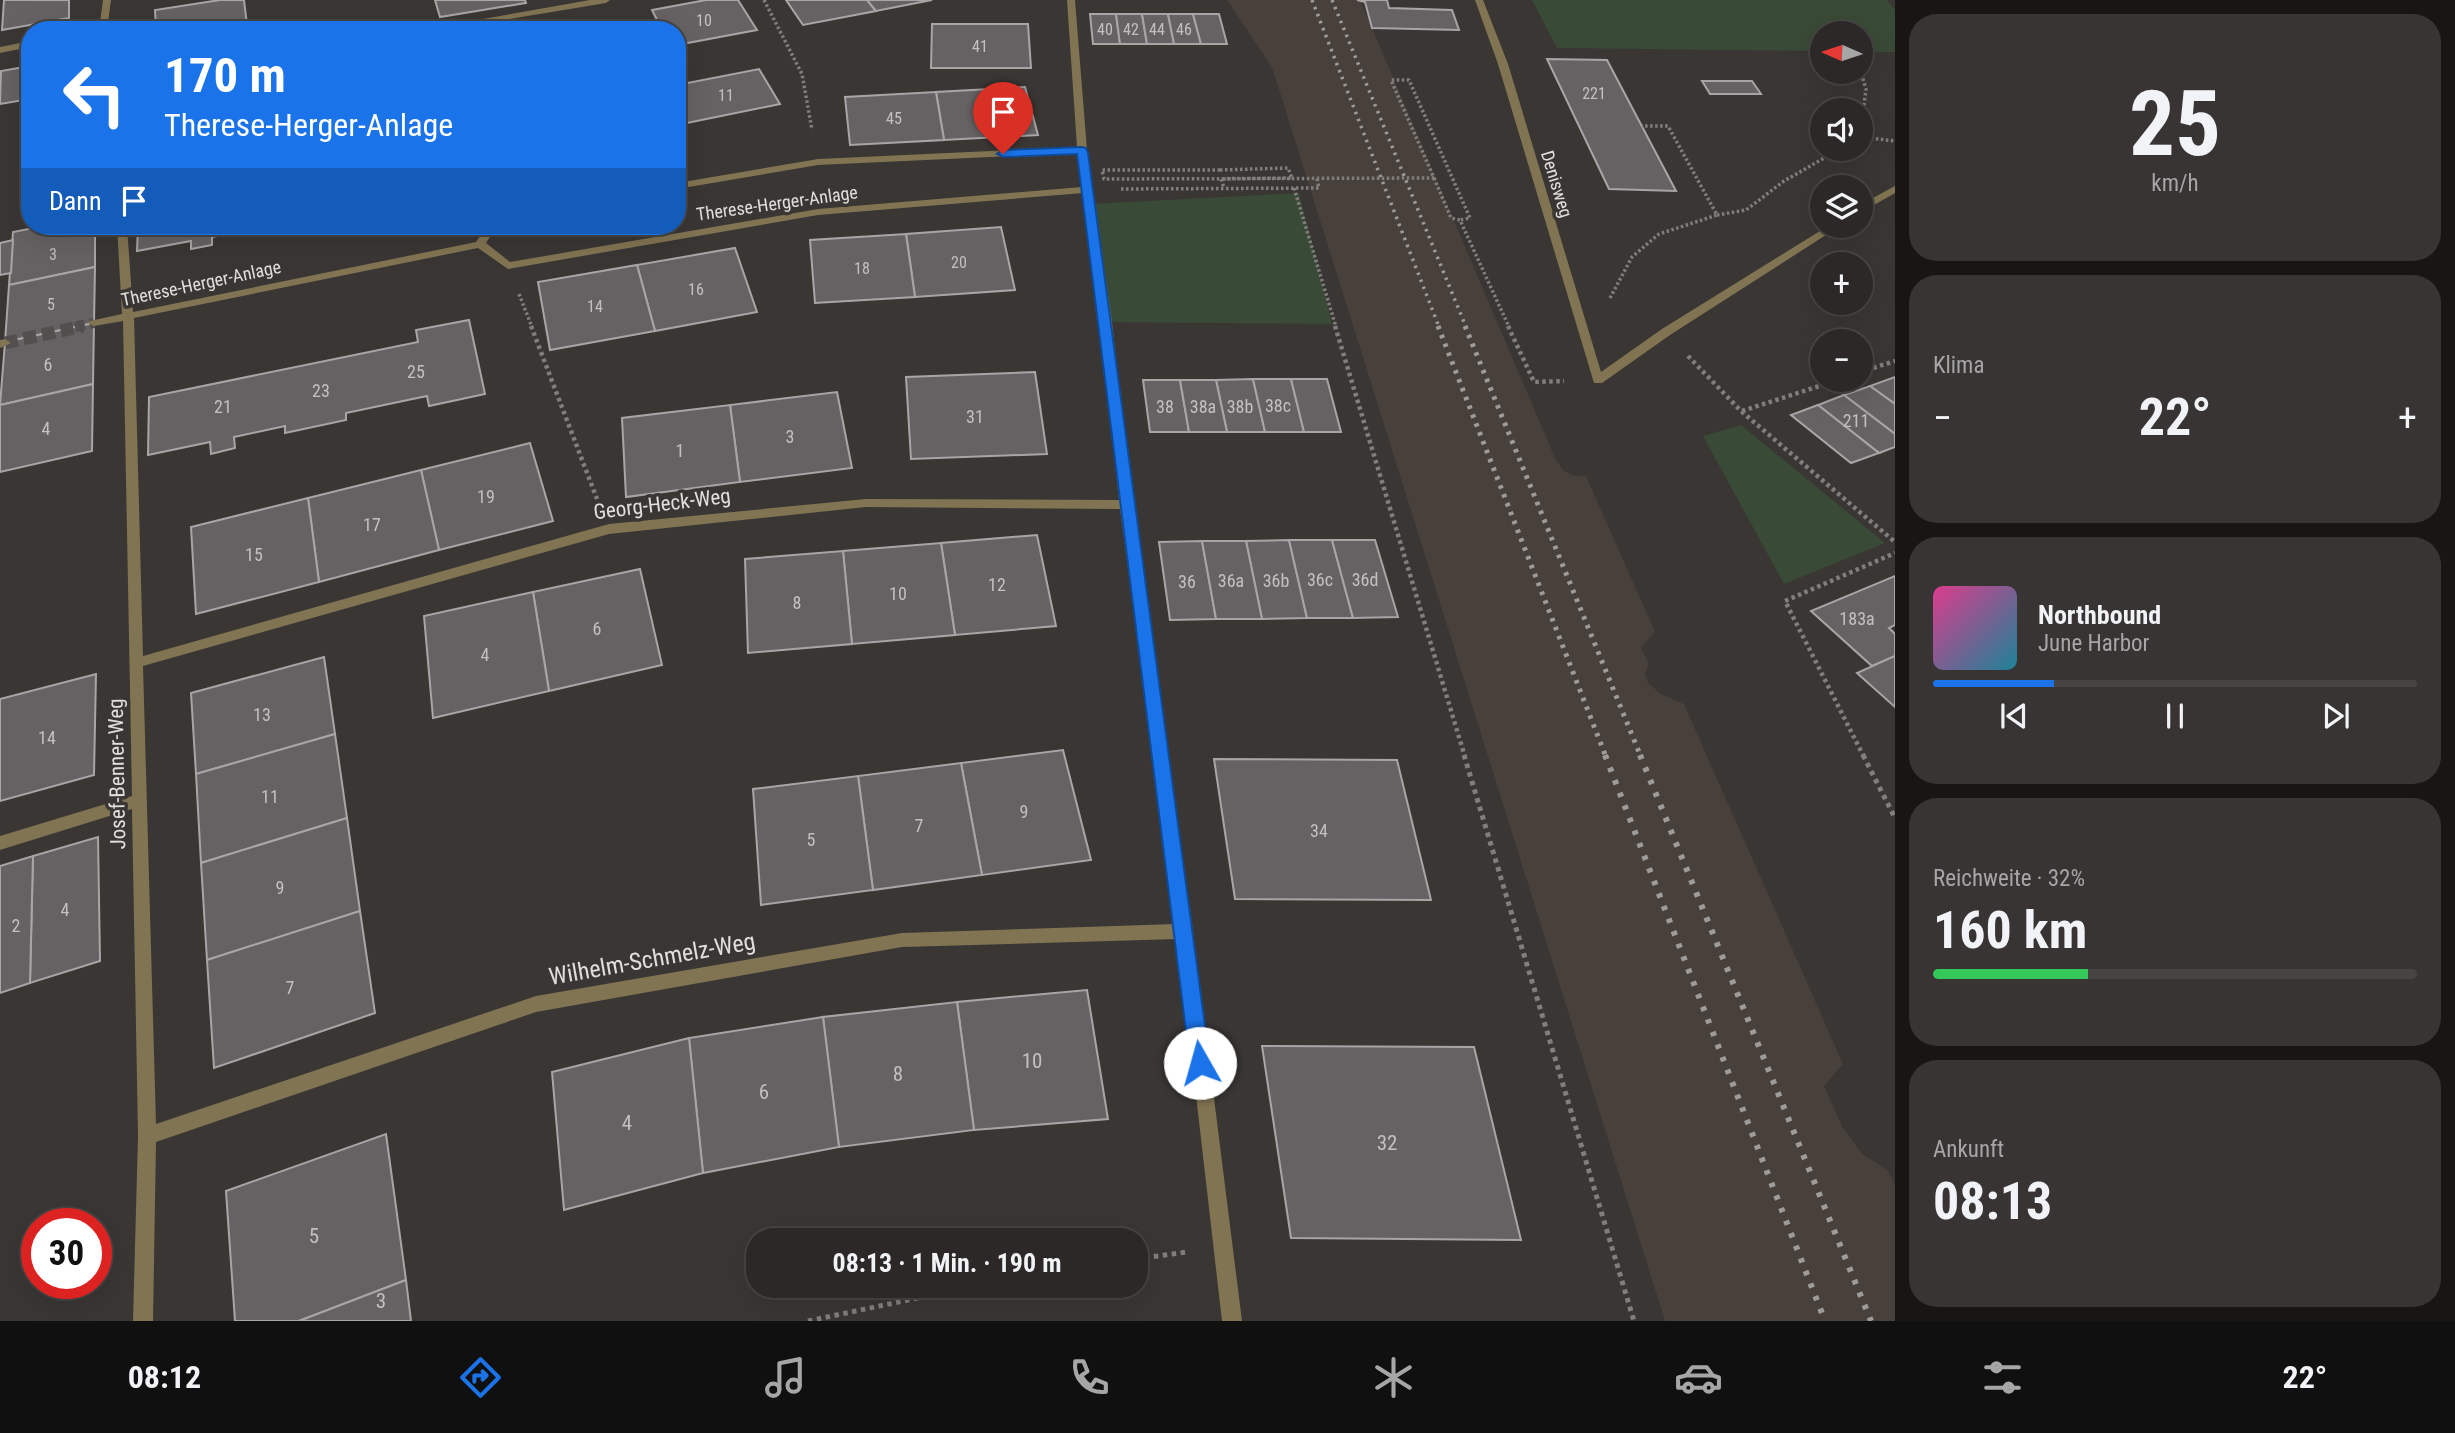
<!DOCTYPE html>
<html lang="de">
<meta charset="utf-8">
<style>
body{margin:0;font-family:"Roboto Condensed",sans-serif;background:#373433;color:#f1f3f6;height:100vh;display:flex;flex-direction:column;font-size:26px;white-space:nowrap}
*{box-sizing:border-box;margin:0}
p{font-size:23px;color:#a6a6a7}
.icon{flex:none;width:38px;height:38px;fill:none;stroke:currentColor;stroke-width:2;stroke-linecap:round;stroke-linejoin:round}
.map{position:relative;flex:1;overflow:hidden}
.details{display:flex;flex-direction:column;gap:14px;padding:14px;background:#181615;width:560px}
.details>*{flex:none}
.guide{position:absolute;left:21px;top:21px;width:665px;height:214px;border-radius:28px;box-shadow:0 7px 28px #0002,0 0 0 2px #474444;background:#1a73e8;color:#fff;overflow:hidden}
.needle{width:46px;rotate:273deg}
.controls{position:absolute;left:1810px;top:21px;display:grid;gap:14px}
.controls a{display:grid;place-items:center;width:63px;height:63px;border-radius:50%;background:#2b2827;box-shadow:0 7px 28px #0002,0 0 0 2px #474444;font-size:35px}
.speed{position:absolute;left:21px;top:1208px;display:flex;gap:14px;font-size:35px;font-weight:700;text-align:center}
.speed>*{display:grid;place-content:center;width:91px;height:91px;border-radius:50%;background:#2b2827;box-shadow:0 7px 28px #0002,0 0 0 2px #474444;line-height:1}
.speed .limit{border:10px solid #d22;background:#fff;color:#111}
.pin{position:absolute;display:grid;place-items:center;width:60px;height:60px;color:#fff;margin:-72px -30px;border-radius:50% 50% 50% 0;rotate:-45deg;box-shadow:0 0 7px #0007}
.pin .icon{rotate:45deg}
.me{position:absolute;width:77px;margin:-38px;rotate:353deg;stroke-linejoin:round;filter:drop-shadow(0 0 5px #0008)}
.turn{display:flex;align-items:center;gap:24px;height:147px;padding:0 28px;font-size:32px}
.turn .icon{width:91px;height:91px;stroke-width:2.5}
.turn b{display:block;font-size:49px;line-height:60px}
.then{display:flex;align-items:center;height:66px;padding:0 28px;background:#0003;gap:14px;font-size:26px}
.big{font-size:52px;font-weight:700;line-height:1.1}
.details .tile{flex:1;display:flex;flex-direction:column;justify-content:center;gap:10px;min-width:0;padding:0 24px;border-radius:28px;background:#373433}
.details .dial{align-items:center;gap:0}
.dial b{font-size:91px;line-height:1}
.song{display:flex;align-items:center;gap:21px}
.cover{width:84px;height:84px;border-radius:10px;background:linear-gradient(135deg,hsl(330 70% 55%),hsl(190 70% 35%))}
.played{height:7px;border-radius:4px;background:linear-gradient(90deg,#1a73e8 25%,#474444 25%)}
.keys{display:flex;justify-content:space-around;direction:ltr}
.heat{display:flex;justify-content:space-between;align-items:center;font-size:38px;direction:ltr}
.charge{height:10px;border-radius:5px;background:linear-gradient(90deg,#34c759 32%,#474444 0)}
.trip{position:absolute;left:746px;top:1228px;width:402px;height:70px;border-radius:28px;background:#2b2827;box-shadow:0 7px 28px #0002,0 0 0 2px #474444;font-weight:700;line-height:70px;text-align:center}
.tabs{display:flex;height:112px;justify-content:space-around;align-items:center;background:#111010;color:#a6a6a7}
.tabs .icon{width:49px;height:49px}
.tabs .current{color:#1a73e8}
.tabs b{font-size:32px;color:#f1f3f6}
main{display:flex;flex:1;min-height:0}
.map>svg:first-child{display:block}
</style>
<main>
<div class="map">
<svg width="1895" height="1321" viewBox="0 0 1895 1321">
<rect width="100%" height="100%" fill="#393634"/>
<polygon fill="#48403a" points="1227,0 1360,0 1555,458 1563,470 1572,475 1586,476 1655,632 1641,648 1649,664 1645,674 1648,683 1661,694 1684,704 1843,1064 1824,1086 1843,1128 1862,1154 1888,1170 1895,1186 1895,1321 1665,1321 1272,67"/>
<g fill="#394a36">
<polygon points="1532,0 1887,0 1895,10 1895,52 1860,52 1860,33 1822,33 1822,51 1557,48"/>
<polygon points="1299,193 1332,324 1106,322 1090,204"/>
<polygon points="1741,425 1885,543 1784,584 1703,436"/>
</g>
<g fill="#666264" stroke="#a9a5a7" stroke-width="2">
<polygon points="4,0 69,0 69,18 2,30"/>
<polygon points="220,0 244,0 247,25 216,30 156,30 155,10"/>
<polygon points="435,0 525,0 526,3 440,17"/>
<polygon points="706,0 738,0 757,30 677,45 677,30 662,30 652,10"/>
<polygon points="786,0 867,0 876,11 803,25"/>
<polygon points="867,0 932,0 876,11"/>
<polygon points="1357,0 1387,0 1389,8 1452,10 1459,30 1372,28 1365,2"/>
<polygon points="1090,14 1116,14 1120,44 1093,44"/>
<polygon points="1116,14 1142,14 1147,44 1120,44"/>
<polygon points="1142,14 1168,14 1174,44 1147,44"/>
<polygon points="1168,14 1193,14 1201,44 1174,44"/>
<polygon points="1193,14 1219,14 1227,44 1201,44"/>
<polygon points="599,21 603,30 548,30"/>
<polygon points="932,24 1028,24 1031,68 931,68"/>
<polygon points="1547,59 1607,60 1676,191 1609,189"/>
<polygon points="30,66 30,99 0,104 1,71"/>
<polygon points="759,69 780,104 677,125 677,85"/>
<polygon points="1702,81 1752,81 1761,94 1710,94"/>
<polygon points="1025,87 1038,135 944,140 936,92"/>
<polygon points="936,92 944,140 850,145 845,97"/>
<polygon points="44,226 95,226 95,267 9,285 13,232"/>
<polygon points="138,226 300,226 256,234 256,229 212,237 212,245 191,249 191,241 137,251"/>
<polygon points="1001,227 1015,290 915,297 906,234"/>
<polygon points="906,234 915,297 815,303 810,240"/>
<polygon points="13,240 11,273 0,275 0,243"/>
<polygon points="735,248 757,312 655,331 637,265"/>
<polygon points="637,265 655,331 550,350 538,282"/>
<polygon points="95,267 94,323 5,342 9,285"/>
<polygon points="469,320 485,394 429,406 427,396 346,413 346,420 285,433 285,426 234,437 235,448 211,454 210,442 148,455 149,397 418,342 416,330"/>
<polygon points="94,323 93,384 0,405 5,342"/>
<polygon points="1035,372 1047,454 911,459 906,377"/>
<polygon points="1895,377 1895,404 1870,386"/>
<polygon points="1253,379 1265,432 1227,432 1216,380"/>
<polygon points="1253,379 1291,379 1304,432 1265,432"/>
<polygon points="1291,379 1327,379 1341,432 1304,432"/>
<polygon points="1143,380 1180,380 1189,432 1150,432"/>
<polygon points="1180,380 1216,380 1227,432 1189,432"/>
<polygon points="93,384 92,451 0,472 0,405"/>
<polygon points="1870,386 1895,404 1895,434 1844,395"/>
<polygon points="837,392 852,468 740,482 730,405"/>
<polygon points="1844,395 1895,434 1895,447 1879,453 1818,405"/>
<polygon points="730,405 740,482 626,497 622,418"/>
<polygon points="1818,405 1879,453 1851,463 1791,415"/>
<polygon points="530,443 553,521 439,550 421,470"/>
<polygon points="421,470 439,550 319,582 308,498"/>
<polygon points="308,498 319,582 196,614 191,527"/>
<polygon points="1037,535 1056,626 955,635 941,543"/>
<polygon points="1289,540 1307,618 1262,619 1246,541"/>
<polygon points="1289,540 1332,540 1353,618 1307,618"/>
<polygon points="1332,540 1375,540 1398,617 1353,618"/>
<polygon points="1202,541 1216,619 1170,620 1159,542"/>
<polygon points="1202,541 1246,541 1262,619 1216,619"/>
<polygon points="941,543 955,635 852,644 843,551"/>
<polygon points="843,551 852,644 748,653 745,559"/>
<polygon points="640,569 662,665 549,691 533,592"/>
<polygon points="1895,576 1895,625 1889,628 1895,634 1895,656 1872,666 1811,611"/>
<polygon points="533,592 549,691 433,718 424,616"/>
<polygon points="1895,656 1895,707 1857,673"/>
<polygon points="324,657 335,734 196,774 191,693"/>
<polygon points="96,674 94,775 0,801 0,699"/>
<polygon points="335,734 347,818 201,863 196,774"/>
<polygon points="1063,750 1091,860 982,875 961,763"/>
<polygon points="1214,759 1397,760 1431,900 1235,899"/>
<polygon points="961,763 982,875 873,890 858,776"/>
<polygon points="858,776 873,890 761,905 753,789"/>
<polygon points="347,818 360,911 207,960 201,863"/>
<polygon points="98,837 100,961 30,983 33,856"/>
<polygon points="33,856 30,983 0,993 0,866"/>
<polygon points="360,911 375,1013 214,1068 207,960"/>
<polygon points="1087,990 1108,1119 974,1130 957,1002"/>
<polygon points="957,1002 974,1130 839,1147 823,1017"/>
<polygon points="823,1017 839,1147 703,1173 689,1038"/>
<polygon points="689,1038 703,1173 564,1210 552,1072"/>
<polygon points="1262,1046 1474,1047 1521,1240 1291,1238"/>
<polygon points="386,1134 406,1280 299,1321 235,1321 226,1191"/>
<polygon points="406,1280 411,1321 299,1321"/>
</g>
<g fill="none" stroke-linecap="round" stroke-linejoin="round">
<polyline stroke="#524f4e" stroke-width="10" stroke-dasharray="10 5" stroke-linecap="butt" points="75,327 94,323"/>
<polyline stroke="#524f4e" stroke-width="13" stroke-dasharray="13 6" stroke-linecap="butt" points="5,343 83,326"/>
<g stroke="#817e7d" stroke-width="3.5" stroke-dasharray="2.5 2.5" stroke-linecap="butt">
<polyline points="764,0 802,74 812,130"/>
<polyline points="1860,69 1866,89 1860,137"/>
<polyline points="1861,137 1895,141"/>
<polyline points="1220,170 1288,168 1292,178 1221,179 1224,188"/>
<polyline points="1434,178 1451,218 1460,220 1509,327"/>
<polyline points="1294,188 1336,327"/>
<polyline points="1121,189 1319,188 1317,178"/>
<polyline points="1717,215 1746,210 1784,181 1840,149"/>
<polyline points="519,294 532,327"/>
<polyline points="1610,298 1632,257 1659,234 1717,215 1668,126 1642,126"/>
</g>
<g stroke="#817e7d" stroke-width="4.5" stroke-dasharray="3.5 3.5" stroke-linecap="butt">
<polyline points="531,326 597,499"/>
<polyline points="1335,326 1465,757"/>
<polyline points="1508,326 1534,382 1564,381"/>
<polyline points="1688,356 1741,411 1895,542"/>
<polyline points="1860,372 1895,361"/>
<polyline points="1742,411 1838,380"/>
<polyline points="1864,757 1785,601 1895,553"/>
</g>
<g stroke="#817e7d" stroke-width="5" stroke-dasharray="4.5 4.5" stroke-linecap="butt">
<polyline points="1464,755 1634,1321"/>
<polyline points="1863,755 1895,818"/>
<polyline points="1136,1259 1187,1252"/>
<polyline points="808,1321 975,1286"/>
</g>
<g fill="#817452" fill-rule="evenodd">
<polygon points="1475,0 1483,0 1508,64 1601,372 1662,329 1828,226 1840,226 1670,335 1602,383 1594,383 1498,64"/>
<polygon points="1895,186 1895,193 1860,213 1860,205"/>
</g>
<g fill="#817452" fill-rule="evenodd">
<polygon points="103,0 111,0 107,30 99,30"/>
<polygon points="590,0 610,0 606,3 442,30 421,30"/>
<path d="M1067,0h8l12,150 25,172 20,183 61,426 49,390h-20l-44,-382 -276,8 -366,65 -380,130 -3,179h-20l5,-185 -6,-327 -132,41v-14l132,-40 -9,-475 -29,5 -6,-3 2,-2 32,-7 -5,-88h10l6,86 343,-70 11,-16h10l-11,17 24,19 308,-53 264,-22 -4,-34 -260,12 -141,24v-6l141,-24 259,-12zM1083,193l17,129 19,178 -253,-1 -257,25 -466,132 -9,-338 344,-70 30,21 310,-54zM866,507l254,2 56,415 -274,9 -366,63 -380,128 -13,-458 466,-132z"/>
<polygon points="30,41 30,47 0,53 0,47"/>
<polygon points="5,339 11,343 0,348 0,340"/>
</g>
<g stroke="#9e9c9a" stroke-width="3.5" stroke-dasharray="2.5 5" stroke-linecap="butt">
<polyline points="1312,0 1439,327"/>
<polyline points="1332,0 1466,327"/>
</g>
<g stroke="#9e9c9a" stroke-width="5" stroke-dasharray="3.5 6" stroke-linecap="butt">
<polyline points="1438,326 1606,757"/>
<polyline points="1465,326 1641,757"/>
</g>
<g stroke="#9e9c9a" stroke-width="6" stroke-dasharray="4.5 9" stroke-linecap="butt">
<polyline points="1605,755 1825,1321"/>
<polyline points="1640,755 1871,1321"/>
</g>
<polyline stroke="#817e7d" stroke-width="3.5" stroke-dasharray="2.5 2.5" stroke-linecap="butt" points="1220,170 1102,170 1104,179 1434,178 1391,80 1409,80 1470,218 1460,220"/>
</g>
<polygon fill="#1a73e8" stroke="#114b97" stroke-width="2" points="1082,147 1086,148 1088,153 1210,1063 1207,1070 1200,1072 1193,1070 1190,1063 1077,154 1003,157 997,154 1003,150"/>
<g text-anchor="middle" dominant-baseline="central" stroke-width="7" stroke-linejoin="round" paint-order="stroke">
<g font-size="16" fill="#c2c0c0">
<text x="704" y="20">10</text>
<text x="1105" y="29">40</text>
<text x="1131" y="29">42</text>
<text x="1157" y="29">44</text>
<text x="1184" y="29">46</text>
<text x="980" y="46">41</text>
<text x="1594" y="93">221</text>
<text x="726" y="95">11</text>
<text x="894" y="118">45</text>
<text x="53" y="254">3</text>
<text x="959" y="262">20</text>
<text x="862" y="268">18</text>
<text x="696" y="289">16</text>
<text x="51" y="304">5</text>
<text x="595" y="306">14</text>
</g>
<g font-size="18" fill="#e1dfde" stroke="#393634">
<text transform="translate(1557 184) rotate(73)">Denisweg</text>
<text transform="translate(777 203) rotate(-8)">Therese-Herger-Anlage</text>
<text transform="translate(201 283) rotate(-12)">Therese-Herger-Anlage</text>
</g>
<g font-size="18" fill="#c2c0c0">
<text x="48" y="364">6</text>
<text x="416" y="371">25</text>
<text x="321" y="390">23</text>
<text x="1278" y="405">38c</text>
<text x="223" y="406">21</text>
<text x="1165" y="406">38</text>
<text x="1203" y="406">38a</text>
<text x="1240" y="406">38b</text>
<text x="975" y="416">31</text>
<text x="1856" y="420">211</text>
<text x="46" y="428">4</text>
<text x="790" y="436">3</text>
<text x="680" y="450">1</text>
<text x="486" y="496">19</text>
<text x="372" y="524">17</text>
<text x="254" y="554">15</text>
<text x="1320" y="579">36c</text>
<text x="1365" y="579">36d</text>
<text x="1231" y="580">36a</text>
<text x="1276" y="580">36b</text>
<text x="1187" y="581">36</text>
<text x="997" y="584">12</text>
<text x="898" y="593">10</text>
<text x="797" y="602">8</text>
<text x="1857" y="618">183a</text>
<text x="597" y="628">6</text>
<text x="485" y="654">4</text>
<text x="262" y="714">13</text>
<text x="47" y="737">14</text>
<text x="270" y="796">11</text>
<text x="1024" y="811">9</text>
<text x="919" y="825">7</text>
<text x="1319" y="830">34</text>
<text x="811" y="839">5</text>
<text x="280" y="887">9</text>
<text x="65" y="909">4</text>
<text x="16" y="925">2</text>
<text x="290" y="987">7</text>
</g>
<g font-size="21" fill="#e1dfde" stroke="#393634">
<text transform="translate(662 504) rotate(-7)">Georg-Heck-Weg</text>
<text transform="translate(117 774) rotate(-91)">Josef-Benner-Weg</text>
</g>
<g font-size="21" fill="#c2c0c0">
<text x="1032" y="1061">10</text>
<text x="898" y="1074">8</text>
<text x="764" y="1092">6</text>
<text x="627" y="1123">4</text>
<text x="1387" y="1143">32</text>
<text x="314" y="1236">5</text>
<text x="381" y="1301">3</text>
</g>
<g font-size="24" fill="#e1dfde" stroke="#393634">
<text transform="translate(652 959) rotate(-10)">Wilhelm-Schmelz-Weg</text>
</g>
</g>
</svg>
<div class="controls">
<a><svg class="needle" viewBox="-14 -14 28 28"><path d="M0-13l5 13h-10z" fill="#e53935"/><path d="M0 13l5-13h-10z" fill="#a6a6a7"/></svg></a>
<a><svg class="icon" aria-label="sound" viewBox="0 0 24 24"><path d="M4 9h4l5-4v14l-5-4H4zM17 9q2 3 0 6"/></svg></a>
<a><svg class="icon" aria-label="layers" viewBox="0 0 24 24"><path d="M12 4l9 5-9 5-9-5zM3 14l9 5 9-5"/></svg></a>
<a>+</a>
<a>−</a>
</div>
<div class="speed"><div class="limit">30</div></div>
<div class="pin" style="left:1003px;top:154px;background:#d93025"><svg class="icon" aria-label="arrive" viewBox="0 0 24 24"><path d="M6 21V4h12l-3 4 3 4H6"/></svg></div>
<svg class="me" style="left:1200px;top:1063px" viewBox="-20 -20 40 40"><circle r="19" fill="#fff"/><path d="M0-13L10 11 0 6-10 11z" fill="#1a73e8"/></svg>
<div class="trip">08:13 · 1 Min. · 190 m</div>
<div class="guide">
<div class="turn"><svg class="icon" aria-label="left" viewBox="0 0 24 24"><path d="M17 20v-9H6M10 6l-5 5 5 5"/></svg><div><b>170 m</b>Therese-Herger-Anlage</div></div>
<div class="then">Dann<svg class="icon" aria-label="arrive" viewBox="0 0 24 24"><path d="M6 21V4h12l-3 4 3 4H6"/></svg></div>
</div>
</div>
<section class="details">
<div class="tile dial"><b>25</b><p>km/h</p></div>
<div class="tile"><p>Klima</p>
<div class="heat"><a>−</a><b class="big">22°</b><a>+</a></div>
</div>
<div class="tile">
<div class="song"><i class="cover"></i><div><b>Northbound</b><p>June Harbor</p></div></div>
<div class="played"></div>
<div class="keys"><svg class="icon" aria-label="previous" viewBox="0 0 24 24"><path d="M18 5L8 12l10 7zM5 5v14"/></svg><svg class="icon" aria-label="pause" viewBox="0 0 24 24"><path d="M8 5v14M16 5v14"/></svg><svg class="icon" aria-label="next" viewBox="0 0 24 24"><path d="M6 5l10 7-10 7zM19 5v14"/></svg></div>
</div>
<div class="tile"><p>Reichweite · 32%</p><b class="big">160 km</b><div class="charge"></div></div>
<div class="tile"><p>Ankunft</p><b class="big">08:13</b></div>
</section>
</main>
<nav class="tabs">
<b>08:12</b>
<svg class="icon current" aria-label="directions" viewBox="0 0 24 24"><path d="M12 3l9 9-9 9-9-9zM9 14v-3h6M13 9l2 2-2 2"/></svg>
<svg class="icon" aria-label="music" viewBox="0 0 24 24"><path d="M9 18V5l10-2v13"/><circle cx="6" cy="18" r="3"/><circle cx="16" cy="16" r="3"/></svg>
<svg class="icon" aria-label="phone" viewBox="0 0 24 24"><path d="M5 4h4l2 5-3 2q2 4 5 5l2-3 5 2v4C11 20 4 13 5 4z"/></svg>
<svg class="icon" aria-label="climate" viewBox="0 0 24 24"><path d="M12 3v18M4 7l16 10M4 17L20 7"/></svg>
<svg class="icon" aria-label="car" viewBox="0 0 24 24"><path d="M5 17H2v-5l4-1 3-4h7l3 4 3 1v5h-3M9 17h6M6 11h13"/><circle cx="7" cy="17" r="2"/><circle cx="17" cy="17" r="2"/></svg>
<svg class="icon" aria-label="filters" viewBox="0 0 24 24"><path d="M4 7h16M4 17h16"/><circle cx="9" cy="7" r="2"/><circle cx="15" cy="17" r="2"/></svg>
<b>22°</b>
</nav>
